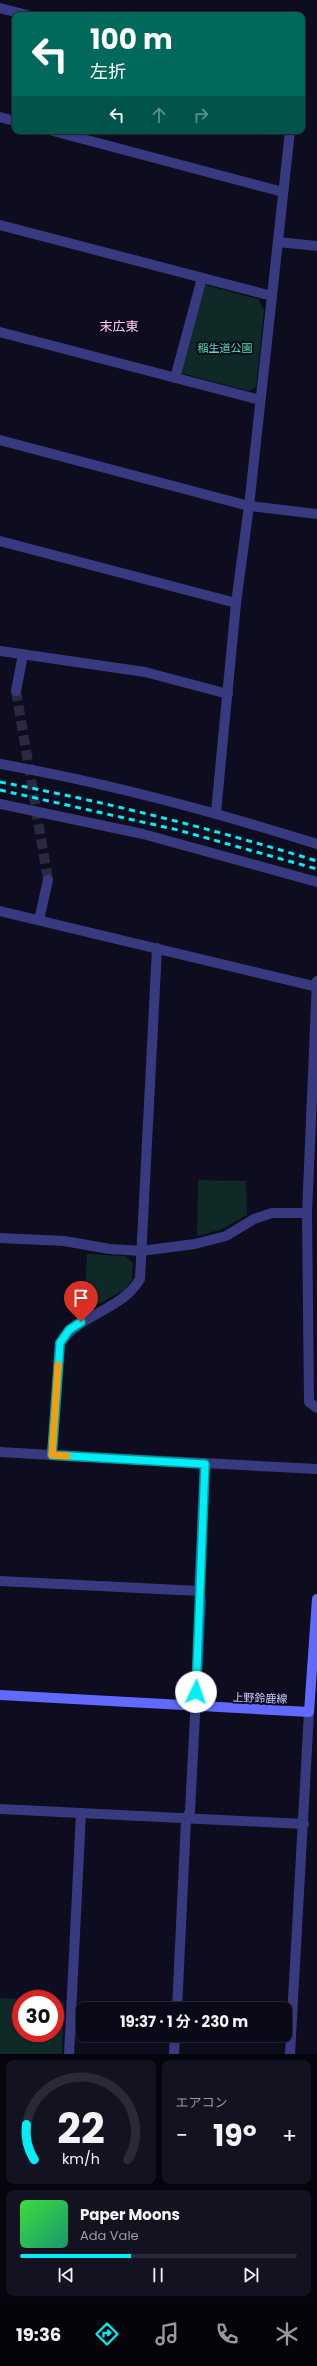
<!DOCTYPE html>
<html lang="ja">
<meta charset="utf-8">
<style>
body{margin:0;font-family:Poppins,"Noto Sans JP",sans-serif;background:#131220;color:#f1f3f6;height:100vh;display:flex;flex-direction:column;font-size:15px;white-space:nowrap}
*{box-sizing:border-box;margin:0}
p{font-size:13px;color:#999aa1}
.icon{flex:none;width:22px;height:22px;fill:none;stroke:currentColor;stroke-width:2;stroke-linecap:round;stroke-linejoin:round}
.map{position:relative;height:2054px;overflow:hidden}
.panel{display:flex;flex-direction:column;gap:6px;padding:6px;background:#06050d;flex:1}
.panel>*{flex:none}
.hud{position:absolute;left:12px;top:12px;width:293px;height:122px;border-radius:8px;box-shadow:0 1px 3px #0004,0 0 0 1px #2a2a36;background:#00695c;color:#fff;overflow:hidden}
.speed{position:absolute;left:12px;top:1990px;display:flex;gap:8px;font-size:20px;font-weight:700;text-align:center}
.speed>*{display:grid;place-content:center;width:52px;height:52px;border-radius:50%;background:#0a0917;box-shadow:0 1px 3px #0004,0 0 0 1px #2a2a36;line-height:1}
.speed .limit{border:6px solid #d22;background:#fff;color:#111}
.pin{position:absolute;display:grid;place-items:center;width:34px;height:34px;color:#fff;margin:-41px -17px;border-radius:50% 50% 50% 0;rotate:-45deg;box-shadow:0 0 4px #0007}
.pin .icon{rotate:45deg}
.me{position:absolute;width:44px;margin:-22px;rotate:3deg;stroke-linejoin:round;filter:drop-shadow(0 0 3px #0008)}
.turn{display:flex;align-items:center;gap:14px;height:84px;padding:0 12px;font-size:18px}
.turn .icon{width:52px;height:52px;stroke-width:2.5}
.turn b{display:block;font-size:28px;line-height:34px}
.lanes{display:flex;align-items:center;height:38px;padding:0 12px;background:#0003;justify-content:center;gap:20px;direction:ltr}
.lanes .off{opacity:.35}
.big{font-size:30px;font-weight:700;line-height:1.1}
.panel .card{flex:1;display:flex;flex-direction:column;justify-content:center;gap:6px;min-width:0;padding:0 14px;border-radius:8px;background:#131220}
.panel .dial{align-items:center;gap:0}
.dial svg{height:104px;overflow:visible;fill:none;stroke:#2a2a36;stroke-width:7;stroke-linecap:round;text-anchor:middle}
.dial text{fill:#f1f3f6;stroke:none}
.song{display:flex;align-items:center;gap:12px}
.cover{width:48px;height:48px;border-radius:6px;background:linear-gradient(135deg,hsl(120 70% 55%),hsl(160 70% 35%))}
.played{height:4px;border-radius:2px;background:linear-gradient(90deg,#00eff6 40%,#2a2a36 40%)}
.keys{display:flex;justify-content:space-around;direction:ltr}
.heat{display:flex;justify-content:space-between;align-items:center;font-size:22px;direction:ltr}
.panel .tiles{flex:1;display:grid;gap:6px;grid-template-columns:1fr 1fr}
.card:last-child{grid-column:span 2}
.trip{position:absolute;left:76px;top:2002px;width:216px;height:40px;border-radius:8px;background:#0a0917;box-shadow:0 1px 3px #0004,0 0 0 1px #2a2a36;font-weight:700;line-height:40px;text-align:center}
.dock{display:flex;height:64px;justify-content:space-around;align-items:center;background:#040409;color:#999aa1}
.dock .icon{width:28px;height:28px}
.dock .on{color:#00eff6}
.dock b{font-size:18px;color:#f1f3f6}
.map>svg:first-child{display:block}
</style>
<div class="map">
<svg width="317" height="2054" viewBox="0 0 317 2054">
<rect width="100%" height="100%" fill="#0e0c1f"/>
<g fill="#0f2926">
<polygon points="205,285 258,299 264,310 256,387 248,391 181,373"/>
<polygon points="198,1180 246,1181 247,1215 220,1230 197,1236"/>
<polygon points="87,1254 125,1256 133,1263 132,1279 125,1290 84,1311"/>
<polygon points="0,1998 21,1999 21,2033 55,2033 55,2001 64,2002 62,2054 0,2054"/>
</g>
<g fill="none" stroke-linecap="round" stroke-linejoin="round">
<polyline stroke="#2b2941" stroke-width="10" stroke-dasharray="10 5" stroke-linecap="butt" points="16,691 48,880"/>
<g stroke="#373a7f" stroke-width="10">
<polyline points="0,8 27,15"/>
<polyline points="0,117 15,121"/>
<polyline points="53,131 283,192"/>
<polyline points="0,225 272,296"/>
<polyline points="278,242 317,246"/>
<polyline points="0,332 260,400"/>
<polyline points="175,378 202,278"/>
<polyline points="0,440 249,506 317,514"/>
<polyline points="0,541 236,603"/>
<polyline points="0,651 145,672 228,694"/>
<polyline points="16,691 23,654"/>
<path d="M0,764c108,19 212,47 317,80"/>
<polyline points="0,804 143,834 317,882"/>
<polyline points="216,812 236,603 249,506 290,131"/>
<polyline points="0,911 317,987"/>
<polyline points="39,920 48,880"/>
<path d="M157,948l-17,331c-18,31 -57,33 -80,64l-8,112 265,14"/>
<polyline points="317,981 307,1213 309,1402 317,1408"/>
<polyline points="0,1238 64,1241 110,1249 141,1251 195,1244 226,1236 254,1219 272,1213 307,1213"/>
<polyline points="0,1452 52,1455"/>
<polyline points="0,1581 199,1591"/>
<polyline points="0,1809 304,1824"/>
<polyline points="177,2009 186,1820 190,1811 201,1601 199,1591 205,1464"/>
<polyline points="69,2054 81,1813"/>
<polyline points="174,2054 175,2035"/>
</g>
<polyline stroke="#373a7f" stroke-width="10" points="290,2054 309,1712"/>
<polyline stroke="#6269ff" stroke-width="10" points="0,1695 309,1712 317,1599"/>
<g stroke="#00eff6" stroke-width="3" stroke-dasharray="6 5" stroke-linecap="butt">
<path d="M0,782c107,20 213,47 317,79"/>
<polyline points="0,790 178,830 317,869"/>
</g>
</g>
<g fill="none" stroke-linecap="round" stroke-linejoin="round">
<defs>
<polyline id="route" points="81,1322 69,1330 60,1343 52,1455 205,1464 196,1692"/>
</defs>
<use href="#route" stroke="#009ba0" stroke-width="10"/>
<use href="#route" stroke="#00eff6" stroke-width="7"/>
<polyline stroke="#f59e0b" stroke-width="7" points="58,1365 52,1455 67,1456"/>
</g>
<g text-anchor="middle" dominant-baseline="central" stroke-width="4" stroke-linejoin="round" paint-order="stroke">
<g font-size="11" fill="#57dfb3" stroke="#0e0c1f">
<text x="225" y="348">稲生道公園</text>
</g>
<g font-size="11" fill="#cdcbff" stroke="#0e0c1f">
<text transform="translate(260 1698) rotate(2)">上野鈴鹿線</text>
</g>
<g font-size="13" fill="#ffcdf0" stroke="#0e0c1f">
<text x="119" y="326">末広東</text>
</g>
</g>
</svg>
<div class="speed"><div class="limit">30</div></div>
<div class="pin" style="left:81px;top:1322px;background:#d93025"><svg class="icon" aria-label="arrive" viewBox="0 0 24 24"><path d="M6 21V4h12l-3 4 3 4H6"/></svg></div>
<svg class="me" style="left:196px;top:1692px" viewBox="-20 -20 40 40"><circle r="19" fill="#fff"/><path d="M0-13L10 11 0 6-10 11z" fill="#00eff6"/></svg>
<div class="trip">19:37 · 1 分 · 230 m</div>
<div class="hud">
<div class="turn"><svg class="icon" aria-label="left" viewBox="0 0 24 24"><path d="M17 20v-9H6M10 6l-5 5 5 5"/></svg><div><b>100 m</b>左折</div></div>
<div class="lanes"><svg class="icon" aria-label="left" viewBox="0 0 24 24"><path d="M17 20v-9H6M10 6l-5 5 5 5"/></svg><svg class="icon off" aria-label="ahead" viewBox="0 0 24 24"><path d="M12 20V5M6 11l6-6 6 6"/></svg><svg class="icon off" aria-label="right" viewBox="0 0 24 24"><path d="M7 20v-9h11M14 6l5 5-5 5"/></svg></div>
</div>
</div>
<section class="panel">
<div class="tiles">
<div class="card dial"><svg viewBox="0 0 100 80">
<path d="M14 69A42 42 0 1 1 86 69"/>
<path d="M14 69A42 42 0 0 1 8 42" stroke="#00eff6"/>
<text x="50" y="56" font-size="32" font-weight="700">22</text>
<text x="50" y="72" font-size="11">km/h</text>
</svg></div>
<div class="card"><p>エアコン</p>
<div class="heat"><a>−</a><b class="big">19°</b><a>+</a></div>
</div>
<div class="card">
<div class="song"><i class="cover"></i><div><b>Paper Moons</b><p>Ada Vale</p></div></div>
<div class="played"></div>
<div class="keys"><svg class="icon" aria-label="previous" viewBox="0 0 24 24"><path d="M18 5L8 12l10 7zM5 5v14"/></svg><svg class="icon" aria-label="pause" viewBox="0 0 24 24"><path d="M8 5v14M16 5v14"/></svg><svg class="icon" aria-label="next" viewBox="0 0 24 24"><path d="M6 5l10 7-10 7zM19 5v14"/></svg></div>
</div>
</div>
</section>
<nav class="dock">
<b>19:36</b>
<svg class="icon on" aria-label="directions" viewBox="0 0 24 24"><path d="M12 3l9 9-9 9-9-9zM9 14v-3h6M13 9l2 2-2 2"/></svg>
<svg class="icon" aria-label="music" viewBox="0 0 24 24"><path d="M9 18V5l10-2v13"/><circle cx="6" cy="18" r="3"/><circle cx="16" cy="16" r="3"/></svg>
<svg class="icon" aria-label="phone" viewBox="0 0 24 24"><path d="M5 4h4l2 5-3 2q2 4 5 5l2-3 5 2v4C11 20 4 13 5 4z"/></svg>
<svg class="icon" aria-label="climate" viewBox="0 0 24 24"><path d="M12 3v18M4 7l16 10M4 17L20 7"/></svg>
</nav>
